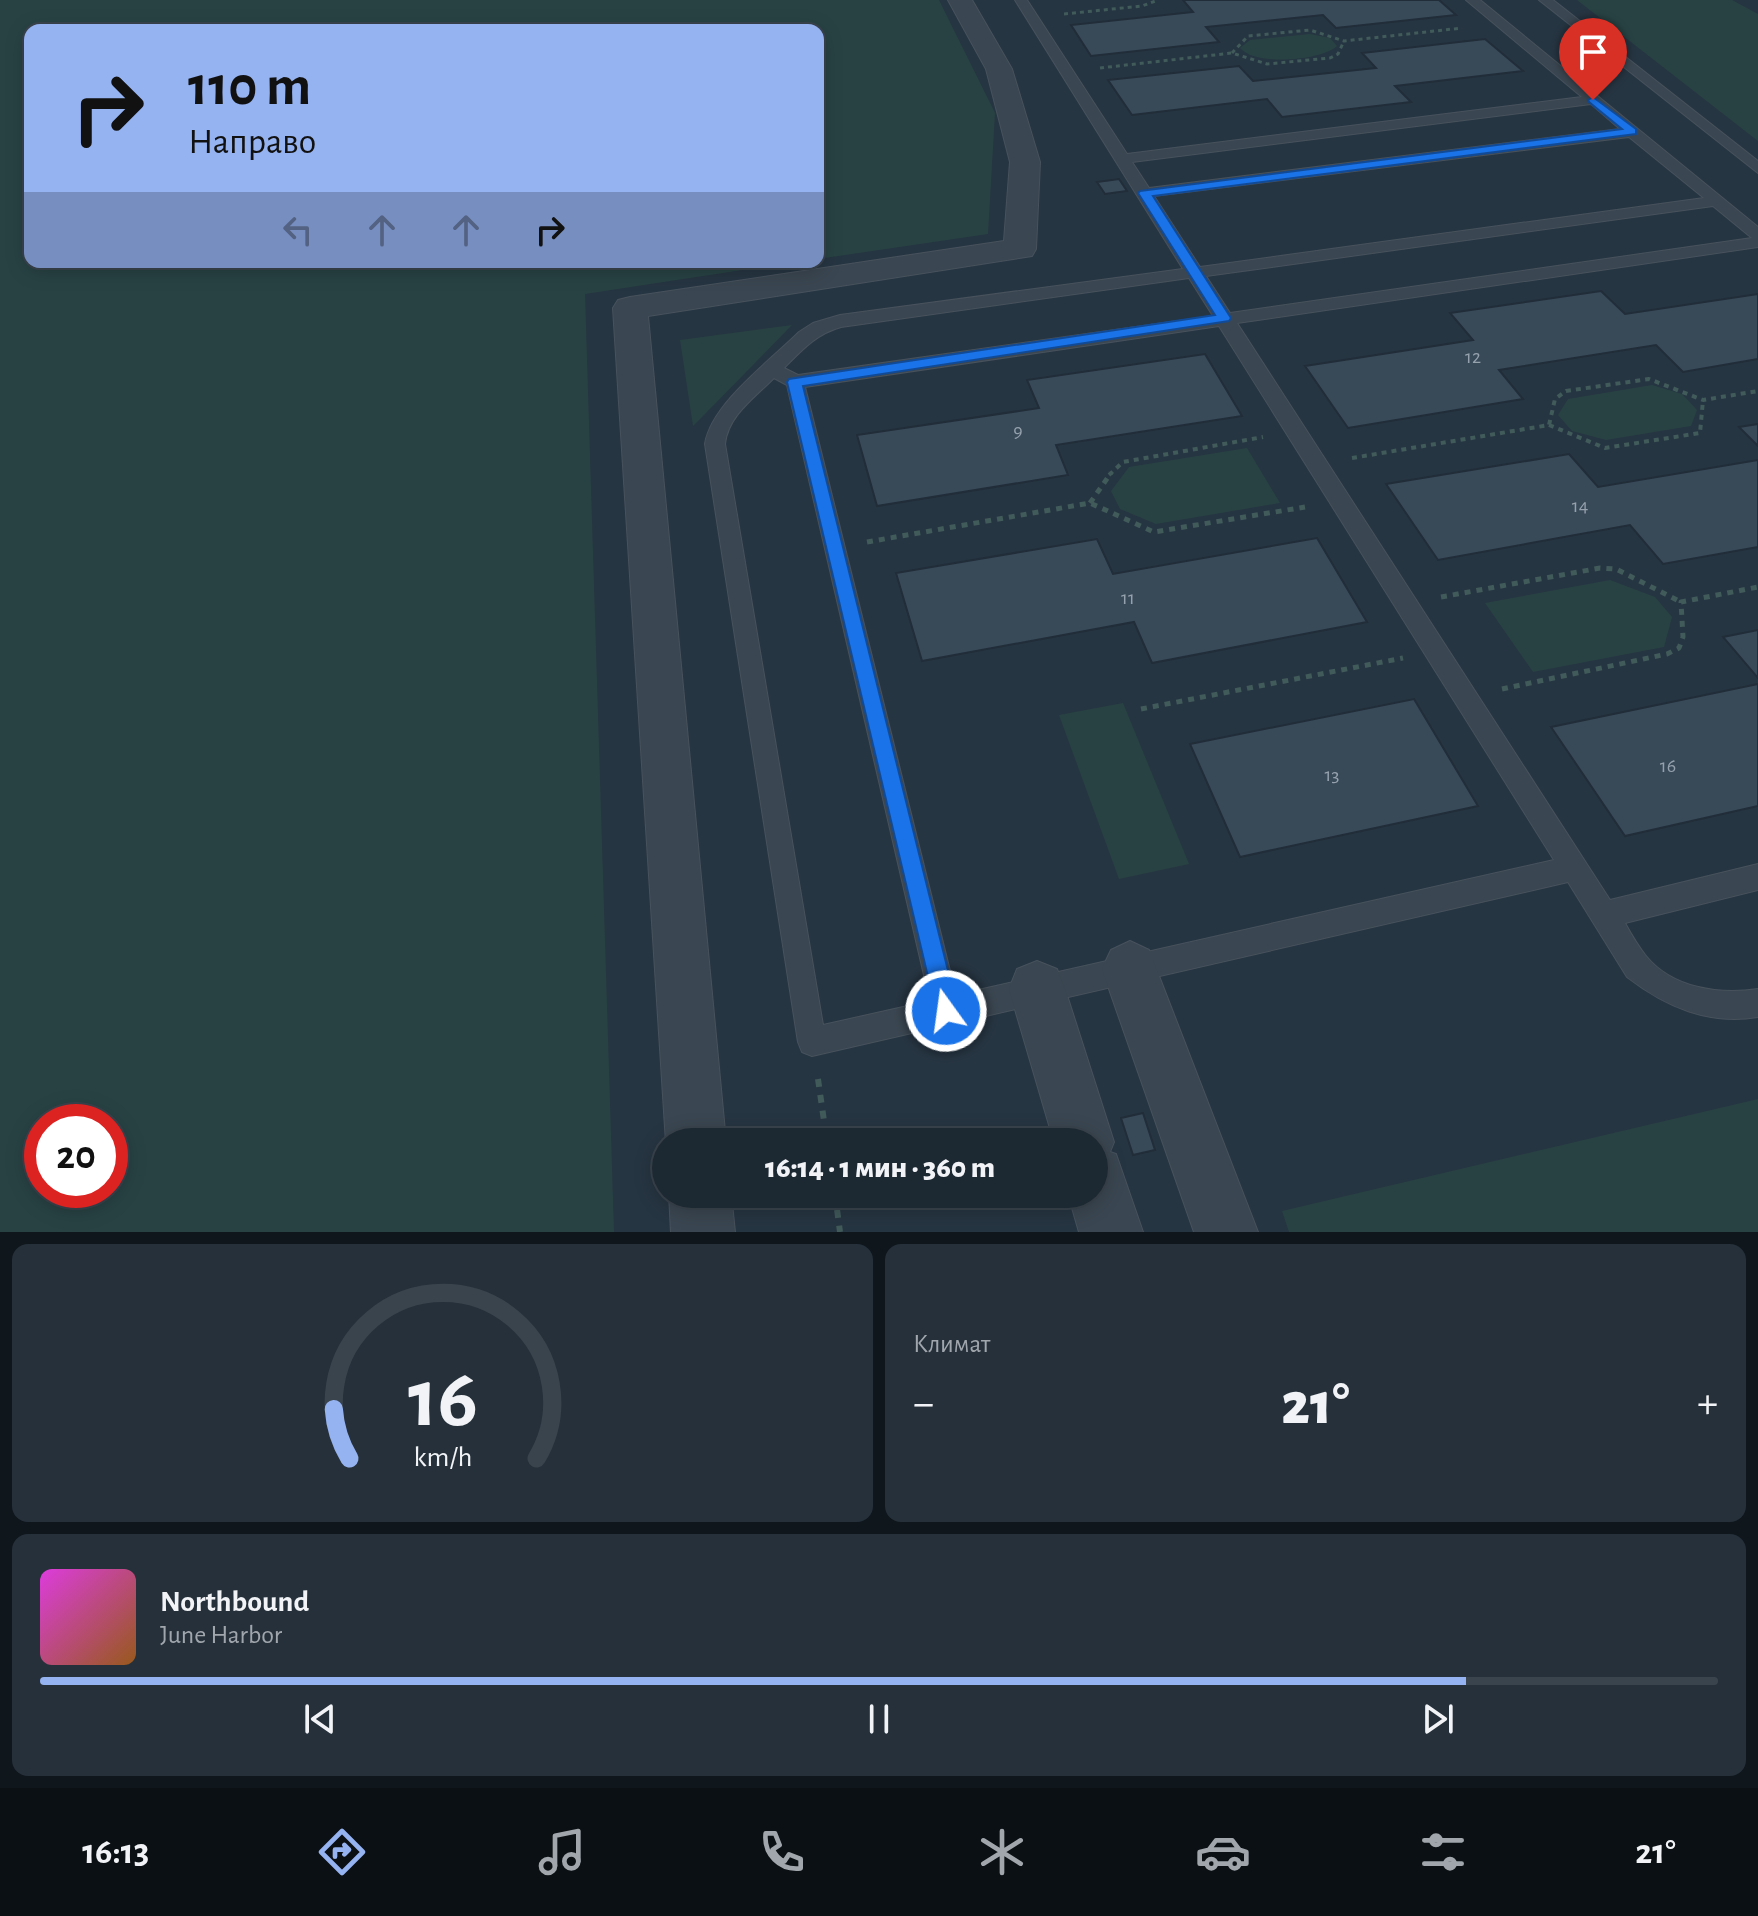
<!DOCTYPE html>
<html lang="ru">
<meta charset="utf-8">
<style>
body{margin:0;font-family:"Alegreya Sans",sans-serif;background:#25303a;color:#f1f3f6;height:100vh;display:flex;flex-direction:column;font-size:30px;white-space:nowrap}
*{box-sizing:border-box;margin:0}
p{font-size:26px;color:#a0a6ac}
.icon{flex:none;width:44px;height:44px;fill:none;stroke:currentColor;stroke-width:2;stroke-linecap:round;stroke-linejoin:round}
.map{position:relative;height:1232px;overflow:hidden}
.drawer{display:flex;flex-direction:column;gap:12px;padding:12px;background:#0f161c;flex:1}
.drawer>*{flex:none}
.guide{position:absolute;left:24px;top:24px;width:800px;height:244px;border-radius:16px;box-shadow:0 4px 20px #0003,0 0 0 2px #3a444d;background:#95b2f1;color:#111;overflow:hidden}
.speed{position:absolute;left:24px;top:1104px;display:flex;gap:16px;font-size:40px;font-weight:700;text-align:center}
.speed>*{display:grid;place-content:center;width:104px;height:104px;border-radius:50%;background:#1c2832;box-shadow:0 4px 20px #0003,0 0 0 2px #3a444d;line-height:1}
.speed .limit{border:12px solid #d22;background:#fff;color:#111}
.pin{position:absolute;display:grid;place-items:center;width:68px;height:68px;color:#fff;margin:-82px -34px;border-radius:50% 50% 50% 0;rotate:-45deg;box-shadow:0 0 8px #0007}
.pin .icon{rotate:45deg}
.me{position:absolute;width:88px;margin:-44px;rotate:346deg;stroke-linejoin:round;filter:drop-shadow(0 0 6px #0008)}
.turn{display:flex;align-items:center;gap:28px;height:168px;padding:0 32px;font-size:36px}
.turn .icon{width:104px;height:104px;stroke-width:2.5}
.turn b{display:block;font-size:56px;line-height:68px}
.lanes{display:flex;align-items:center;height:76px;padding:0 32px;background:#0003;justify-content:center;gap:40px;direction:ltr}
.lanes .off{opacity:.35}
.big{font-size:60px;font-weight:800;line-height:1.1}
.drawer .card{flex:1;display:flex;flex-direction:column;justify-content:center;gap:12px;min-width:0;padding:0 28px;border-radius:16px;background:#25303a}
.drawer .dial{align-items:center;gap:0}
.dial svg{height:208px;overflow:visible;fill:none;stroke:#3a444d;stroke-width:7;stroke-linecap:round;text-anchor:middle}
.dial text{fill:#f1f3f6;stroke:none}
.song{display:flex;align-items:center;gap:24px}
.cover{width:96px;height:96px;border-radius:12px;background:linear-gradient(135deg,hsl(300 70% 55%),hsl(30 70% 35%))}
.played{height:8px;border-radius:4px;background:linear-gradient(90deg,#95b2f1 85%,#3a444d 85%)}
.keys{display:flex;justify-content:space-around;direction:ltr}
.heat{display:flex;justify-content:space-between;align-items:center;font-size:44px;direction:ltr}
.drawer .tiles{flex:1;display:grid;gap:12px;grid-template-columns:1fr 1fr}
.card:last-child{grid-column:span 2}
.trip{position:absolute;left:652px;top:1128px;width:456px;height:80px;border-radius:40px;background:#1c2832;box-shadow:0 4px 20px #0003,0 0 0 2px #3a444d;font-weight:800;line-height:80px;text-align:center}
.tab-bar{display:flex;height:128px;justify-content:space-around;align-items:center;background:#0b1014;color:#a0a6ac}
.tab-bar .icon{width:56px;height:56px}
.tab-bar .current{color:#95b2f1}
.tab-bar b{font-size:36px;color:#f1f3f6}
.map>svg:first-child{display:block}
</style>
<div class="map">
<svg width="1758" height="1232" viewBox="0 0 1758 1232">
<rect width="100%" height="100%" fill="#263542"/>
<g fill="#284243" fill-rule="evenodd">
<path d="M0,0h939l56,113 -7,121 -170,25v-229h-788v232h766l-211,32 29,938h-614zM42,1122h68v68h-68z"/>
<polygon points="1577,0 1732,0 1758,14 1758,141"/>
<path d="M1310,34l20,4 7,8c-16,15 -82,20 -97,2l10,-8z"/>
<polygon points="792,325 703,416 693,426 680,340"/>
<polygon points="1652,385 1682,394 1697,410 1691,426 1606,440 1572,431 1558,415 1568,399"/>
<polygon points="1247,448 1280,503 1156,524 1120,509 1111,491 1129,467"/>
<polygon points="1610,580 1655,597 1672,617 1664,647 1533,672 1485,603"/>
<polygon points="1123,703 1189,864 1119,879 1059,715"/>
<polygon points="1758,1099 1758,1232 1289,1232 1282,1211"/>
</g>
<g fill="#384958" stroke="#212d39" stroke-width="2">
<polygon points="1183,0 1439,0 1456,15 1336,28 1323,15 1206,27 1219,42 1091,56 1071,25 1193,12"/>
<polygon points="1485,39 1523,71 1395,86 1411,102 1282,117 1267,99 1132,115 1108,80 1239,66 1253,81 1376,68 1362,53"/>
<polygon points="1119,179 1127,191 1105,194 1097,182"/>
<polygon points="1601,291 1625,314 1758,294 1758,359 1683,372 1656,345 1499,370 1523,399 1348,428 1305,366 1473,340 1450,313"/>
<polygon points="1205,354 1242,416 1056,445 1068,475 877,506 857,435 1039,408 1027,380"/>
<polygon points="1758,424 1758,446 1739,427"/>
<polygon points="1569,454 1598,487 1758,460 1758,547 1663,564 1630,525 1438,560 1386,484"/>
<polygon points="1317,538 1367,622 1152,663 1134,622 922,661 896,573 1097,539 1113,574"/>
<polygon points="1758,630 1758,678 1723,637"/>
<polygon points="1758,684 1758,806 1625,836 1551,727"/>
<polygon points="1414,699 1478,806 1240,857 1190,744"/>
<polygon points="1143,1113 1155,1150 1133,1155 1121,1118"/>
</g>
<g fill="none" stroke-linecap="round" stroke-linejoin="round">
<defs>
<g id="lane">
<path d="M1015,0h12l100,154 455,-57 -116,-97h14l278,227v20l-521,76 373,577 148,-36v26l-133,33c6,11 13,23 21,33 26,32 73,39 112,33v28c-50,8 -92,-10 -131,-40l-59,-95 -756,174 -10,-4 -4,-10 -93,-598c6,-40 65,-83 94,-112l14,-9 27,-8 343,-46zM1591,104l29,25 -471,59 -17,-26zM1629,137l75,61 -504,69 -46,-71zM1713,206l39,32 -522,75 -24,-37zM1189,278l24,38 -415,59 -14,-7c18,-18 32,-34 57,-41zM1219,326l335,534 -598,135 -151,-608zM774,378l13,7 143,616 -107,24 -98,-581c3,-28 29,-46 49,-66z"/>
<polygon points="1539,0 1553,0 1758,161 1758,173"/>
</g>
<g id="street">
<polygon points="948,0 972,0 1012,69 1040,162 1036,249 1032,256 648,316 726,1142 666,1143 613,308 618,300 630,297 1004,241 1010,162 986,69"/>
<polygon points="1130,941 1149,950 1258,1232 1194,1232 1102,969 1111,950"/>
<polygon points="1037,961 1057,969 1065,989 1114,1142 1110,1152 1116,1154 1143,1232 1079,1232 1068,1194 1094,1194 1094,1142 1054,1142 1009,989 1017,969"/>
<polygon points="669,1194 731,1194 735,1232 671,1232"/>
</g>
</defs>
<use href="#lane" stroke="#47525d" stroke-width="2"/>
<use href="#street" stroke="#47525d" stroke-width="2"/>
<g stroke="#415a5a" stroke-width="3" stroke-dasharray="4 4" stroke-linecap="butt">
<polyline points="1064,14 1142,6 1158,0"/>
<polyline points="1232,53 1248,36 1310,30 1344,41 1462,28"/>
<polyline points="1100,68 1232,53 1267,64 1330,58 1338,54 1344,41"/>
</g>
<g stroke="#415a5a" stroke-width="4" stroke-dasharray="5 5" stroke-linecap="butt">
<polyline points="1549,425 1605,448 1700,433 1703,400"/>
<polyline points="1352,458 1549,425 1555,399 1566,391 1649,379 1703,400 1758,391"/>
<polyline points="1109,475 1123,462 1263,437"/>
</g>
<g stroke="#415a5a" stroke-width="5" stroke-dasharray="6 6" stroke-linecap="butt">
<polyline points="1090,503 1111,473"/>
<polyline points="867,542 1090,503 1154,532 1305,507"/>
<polyline points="1441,597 1600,568 1616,569 1681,602"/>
<polyline points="1502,689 1667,654 1679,648 1683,637 1681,602 1758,587"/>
<polyline points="1141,709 1403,658"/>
</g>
<g stroke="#415a5a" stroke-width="6" stroke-dasharray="8 8" stroke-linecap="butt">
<polyline points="818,1079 827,1142"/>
<polyline points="835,1194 840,1232"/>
</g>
<use href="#lane" fill="#3a4651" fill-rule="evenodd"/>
<use href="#street" fill="#3a4651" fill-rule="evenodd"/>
</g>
<polygon fill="#1a73e8" stroke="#114b97" stroke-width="2" points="1593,97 1636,129 1636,134 1153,196 1231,318 1229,321 803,386 958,1011 955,1019 946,1022 938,1019 787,382 789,379 1215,315 1138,193 1140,191 1622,129 1589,102 1588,100"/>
<g text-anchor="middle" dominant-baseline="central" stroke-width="8" stroke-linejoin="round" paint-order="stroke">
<g font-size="20" fill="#95a1ac">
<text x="1473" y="357">12</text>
<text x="1018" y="431">9</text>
<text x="1580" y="506">14</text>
<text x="1128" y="598">11</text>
<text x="1668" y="766">16</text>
<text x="1332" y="775">13</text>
</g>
</g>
</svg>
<div class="speed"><div class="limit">20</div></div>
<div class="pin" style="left:1593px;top:100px;background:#d93025"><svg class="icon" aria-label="arrive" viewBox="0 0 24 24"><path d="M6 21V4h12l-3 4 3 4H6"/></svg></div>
<svg class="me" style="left:946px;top:1011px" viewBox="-20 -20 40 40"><circle r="17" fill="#1a73e8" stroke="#fff" stroke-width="3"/><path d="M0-11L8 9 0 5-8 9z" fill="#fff"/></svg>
<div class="trip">16:14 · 1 мин · 360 m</div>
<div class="guide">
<div class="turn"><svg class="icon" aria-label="right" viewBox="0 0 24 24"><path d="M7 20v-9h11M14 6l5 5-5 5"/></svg><div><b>110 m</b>Направо</div></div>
<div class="lanes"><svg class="icon off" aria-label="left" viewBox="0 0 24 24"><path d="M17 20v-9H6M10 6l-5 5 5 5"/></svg><svg class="icon off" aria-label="ahead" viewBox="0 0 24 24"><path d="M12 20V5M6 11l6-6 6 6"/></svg><svg class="icon off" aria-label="ahead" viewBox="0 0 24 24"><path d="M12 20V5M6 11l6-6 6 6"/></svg><svg class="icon" aria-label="right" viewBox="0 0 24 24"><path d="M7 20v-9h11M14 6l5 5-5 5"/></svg></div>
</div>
</div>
<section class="drawer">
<div class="tiles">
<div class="card dial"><svg viewBox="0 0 100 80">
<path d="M14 69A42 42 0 1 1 86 69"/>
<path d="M14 69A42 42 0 0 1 8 50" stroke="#95b2f1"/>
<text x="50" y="56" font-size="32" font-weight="700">16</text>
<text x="50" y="72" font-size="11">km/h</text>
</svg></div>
<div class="card"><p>Климат</p>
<div class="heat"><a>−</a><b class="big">21°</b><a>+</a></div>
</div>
<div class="card">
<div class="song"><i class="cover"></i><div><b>Northbound</b><p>June Harbor</p></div></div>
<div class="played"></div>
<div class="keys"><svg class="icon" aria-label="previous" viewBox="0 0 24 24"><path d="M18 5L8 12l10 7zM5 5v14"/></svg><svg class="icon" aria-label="pause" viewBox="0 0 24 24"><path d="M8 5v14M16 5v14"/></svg><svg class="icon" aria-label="next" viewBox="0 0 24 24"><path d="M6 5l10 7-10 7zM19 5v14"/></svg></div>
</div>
</div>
</section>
<nav class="tab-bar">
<b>16:13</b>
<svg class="icon current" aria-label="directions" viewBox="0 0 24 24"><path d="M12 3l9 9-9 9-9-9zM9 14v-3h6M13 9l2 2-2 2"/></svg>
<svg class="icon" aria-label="music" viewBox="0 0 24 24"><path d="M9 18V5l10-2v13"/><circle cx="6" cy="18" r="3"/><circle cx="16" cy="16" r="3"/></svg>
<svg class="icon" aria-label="phone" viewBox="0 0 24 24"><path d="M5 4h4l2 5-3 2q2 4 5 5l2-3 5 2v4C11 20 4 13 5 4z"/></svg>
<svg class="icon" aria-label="climate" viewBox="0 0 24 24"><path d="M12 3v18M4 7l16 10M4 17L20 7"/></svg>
<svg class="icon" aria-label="car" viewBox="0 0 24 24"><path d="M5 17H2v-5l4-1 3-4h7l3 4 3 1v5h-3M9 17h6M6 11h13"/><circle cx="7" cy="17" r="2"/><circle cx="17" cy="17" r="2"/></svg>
<svg class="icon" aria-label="filters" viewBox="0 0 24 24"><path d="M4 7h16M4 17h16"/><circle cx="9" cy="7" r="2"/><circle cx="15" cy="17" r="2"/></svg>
<b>21°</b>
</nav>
